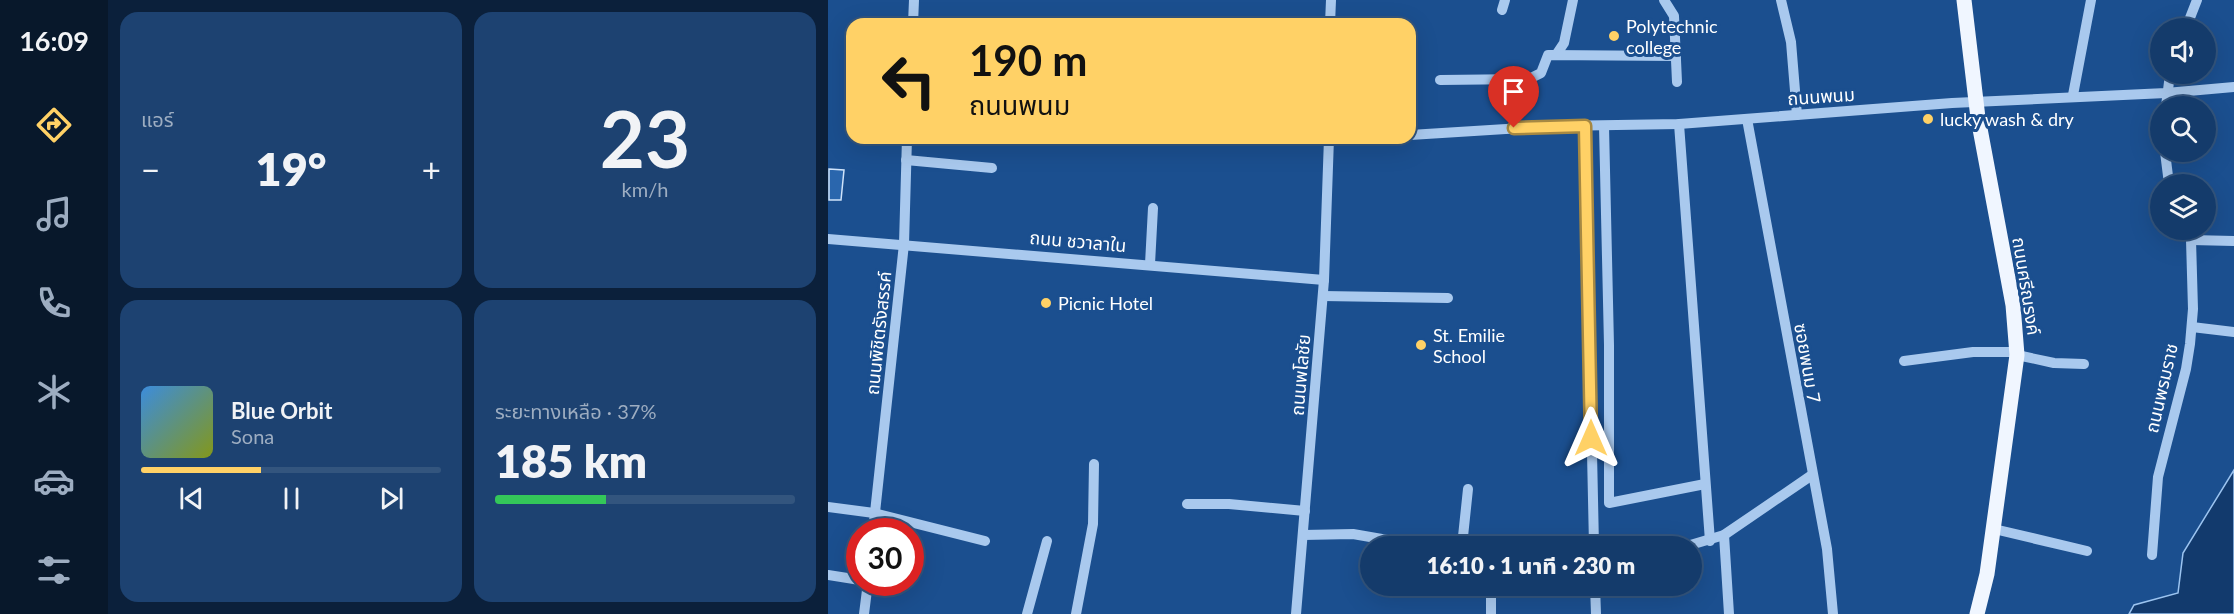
<!DOCTYPE html>
<html lang="th">
<meta charset="utf-8">
<style>
body{margin:0;font-family:Lato,"Noto Sans Thai",sans-serif;background:#1d4271;color:#f1f3f6;height:100vh;display:flex;flex-direction:column;font-size:22px;white-space:nowrap}
*{box-sizing:border-box;margin:0}
p{font-size:20px;color:#9dadc1}
.icon{flex:none;width:33px;height:33px;fill:none;stroke:currentColor;stroke-width:2;stroke-linecap:round;stroke-linejoin:round}
.map{position:relative;flex:1;overflow:hidden}
.sheet{display:flex;flex-direction:column;gap:12px;padding:12px;background:#0b203b;width:720px}
.sheet>*{flex:none}
.top-card{position:absolute;left:18px;top:18px;width:570px;height:126px;border-radius:18px;box-shadow:0 6px 24px #0002,0 0 0 2px #33557e;background:#ffd166;color:#111;overflow:hidden}
.controls{position:absolute;left:1322px;top:18px;display:grid;gap:12px}
.controls a{display:grid;place-items:center;width:66px;height:66px;border-radius:50%;background:#143b6b;box-shadow:0 6px 24px #0002,0 0 0 2px #33557e;font-size:30px}
.speed{position:absolute;left:18px;top:518px;display:flex;gap:12px;font-size:30px;font-weight:700;text-align:center}
.speed>*{display:grid;place-content:center;width:78px;height:78px;border-radius:50%;background:#143b6b;box-shadow:0 6px 24px #0002,0 0 0 2px #33557e;line-height:1}
.speed .limit{border:9px solid #d22;background:#fff;color:#111}
.pin{position:absolute;display:grid;place-items:center;width:51px;height:51px;color:#fff;margin:-62px -26px;border-radius:50% 50% 50% 0;rotate:-45deg;box-shadow:0 0 6px #0007}
.pin .icon{rotate:45deg}
.me{position:absolute;width:66px;margin:-33px;rotate:0deg;stroke-linejoin:round;filter:drop-shadow(0 0 4px #0008)}
.turn{display:flex;align-items:center;gap:21px;height:126px;padding:0 24px;font-size:27px}
.turn .icon{width:78px;height:78px;stroke-width:2.5}
.turn b{display:block;font-size:42px;line-height:51px}
.big{font-size:45px;font-weight:800;line-height:1.1}
.sheet .card{flex:1;display:flex;flex-direction:column;justify-content:center;gap:9px;min-width:0;padding:0 21px;border-radius:18px;background:#1d4271}
.sheet .dial{align-items:center;gap:0}
.dial b{font-size:78px;line-height:1}
.song{display:flex;align-items:center;gap:18px}
.cover{width:72px;height:72px;border-radius:9px;background:linear-gradient(135deg,hsl(210 70% 55%),hsl(70 70% 35%))}
.played{height:6px;border-radius:3px;background:linear-gradient(90deg,#ffd166 40%,#33557e 40%)}
.keys{display:flex;justify-content:space-around;direction:ltr}
.heat{display:flex;justify-content:space-between;align-items:center;font-size:33px;direction:ltr}
.charge{height:9px;border-radius:4px;background:linear-gradient(90deg,#34c759 37%,#33557e 0)}
.sheet .tiles{flex:1;display:grid;gap:12px;grid-template-columns:repeat(2,1fr)}
.trip{position:absolute;left:532px;top:536px;width:342px;height:60px;border-radius:30px;background:#143b6b;box-shadow:0 6px 24px #0002,0 0 0 2px #33557e;font-weight:800;line-height:60px;text-align:center}
main{display:flex;flex:1;min-height:0}
.tabs{display:flex;flex-direction:column;width:108px;justify-content:space-around;align-items:center;background:#08182b;color:#9dadc1}
.tabs .icon{width:42px;height:42px}
.tabs .on{color:#ffd166}
.tabs b{font-size:27px;color:#f1f3f6}
.map>svg:first-child{display:block}
</style>
<main>
<nav class="tabs">
<b>16:09</b>
<svg class="icon on" aria-label="directions" viewBox="0 0 24 24"><path d="M12 3l9 9-9 9-9-9zM9 14v-3h6M13 9l2 2-2 2"/></svg>
<svg class="icon" aria-label="music" viewBox="0 0 24 24"><path d="M9 18V5l10-2v13"/><circle cx="6" cy="18" r="3"/><circle cx="16" cy="16" r="3"/></svg>
<svg class="icon" aria-label="phone" viewBox="0 0 24 24"><path d="M5 4h4l2 5-3 2q2 4 5 5l2-3 5 2v4C11 20 4 13 5 4z"/></svg>
<svg class="icon" aria-label="climate" viewBox="0 0 24 24"><path d="M12 3v18M4 7l16 10M4 17L20 7"/></svg>
<svg class="icon" aria-label="car" viewBox="0 0 24 24"><path d="M5 17H2v-5l4-1 3-4h7l3 4 3 1v5h-3M9 17h6M6 11h13"/><circle cx="7" cy="17" r="2"/><circle cx="17" cy="17" r="2"/></svg>
<svg class="icon" aria-label="filters" viewBox="0 0 24 24"><path d="M4 7h16M4 17h16"/><circle cx="9" cy="7" r="2"/><circle cx="15" cy="17" r="2"/></svg>
</nav>
<section class="sheet">
<div class="tiles">
<div class="card"><p>แอร์</p>
<div class="heat"><a>−</a><b class="big">19°</b><a>+</a></div>
</div>
<div class="card dial"><b>23</b><p>km/h</p></div>
<div class="card">
<div class="song"><i class="cover"></i><div><b>Blue Orbit</b><p>Sona</p></div></div>
<div class="played"></div>
<div class="keys"><svg class="icon" aria-label="previous" viewBox="0 0 24 24"><path d="M18 5L8 12l10 7zM5 5v14"/></svg><svg class="icon" aria-label="pause" viewBox="0 0 24 24"><path d="M8 5v14M16 5v14"/></svg><svg class="icon" aria-label="next" viewBox="0 0 24 24"><path d="M6 5l10 7-10 7zM19 5v14"/></svg></div>
</div>
<div class="card"><p>ระยะทางเหลือ · 37%</p><b class="big">185 km</b><div class="charge"></div></div>
</div>
</section>
<div class="map">
<svg width="1406" height="614" viewBox="0 0 1406 614">
<rect width="100%" height="100%" fill="#1b4f8f"/>
<polygon fill="#123a6d" stroke="#9cc4f0" stroke-width="1.5" points="1406,470 1406,614 1301,614 1306,605 1350,593 1355,553"/>
<polygon fill="#2a66ad" stroke="#cfe3fa" stroke-width="1.5" points="1,169 16,170 13,200 1,200"/>
<g fill="none" stroke-linecap="round" stroke-linejoin="round">
<g stroke="#a9c9ee" stroke-width="10">
<polyline points="836,0 846,16 849,82"/>
<polyline points="953,0 963,42 969,115"/>
<polyline points="674,10 677,0"/>
<polyline points="85,24 86,0"/>
<polyline points="502,24 503,0"/>
<polyline points="1358,28 1369,0"/>
<polyline points="728,55 736,43 745,0"/>
<polyline points="612,80 701,79 713,73 720,55 848,56"/>
<polyline points="1245,95 1263,0"/>
<polyline points="1338,106 1342,74"/>
<polyline points="919,119 999,549 1005,614"/>
<polyline points="851,124 882,541"/>
<polyline points="757,126 766,546"/>
<polyline points="776,126 781,345 781,503 877,484"/>
<polyline points="582,135 727,126 851,124 1124,103 1338,93 1406,87"/>
<polyline points="501,140 527,138"/>
<polyline points="1337,152 1341,184"/>
<polyline points="78,160 164,168"/>
<polyline points="0,239 496,280"/>
<polyline points="1363,240 1406,241"/>
<polyline points="322,264 325,208"/>
<polyline points="495,296 620,298"/>
<polyline points="1364,327 1406,332"/>
<polyline points="1189,355 1226,363 1256,364"/>
<polyline points="1076,361 1145,352 1189,352"/>
<polyline points="359,504 401,504 477,511"/>
<polyline points="0,507 46,513 157,541"/>
<polyline points="1166,529 1259,551"/>
<polyline points="45,531 76,244 79,138"/>
<polyline points="475,535 525,534 594,546"/>
<polyline points="896,535 901,614"/>
<polyline points="634,546 640,489"/>
<polyline points="859,546 896,535 984,475"/>
<polyline points="1324,555 1330,477 1358,369 1362,344 1365,309 1363,240 1357,230"/>
<polyline points="0,575 32,580"/>
<polyline points="767,585 768,614"/>
<polyline points="36,614 40,582"/>
<polyline points="199,614 219,541"/>
<polyline points="248,614 265,524 266,464"/>
<polyline points="468,614 496,280 501,138"/>
<polyline points="663,614 663,585"/>
</g>
<polyline stroke="#f0f6ff" stroke-width="15" points="1136,0 1150,118 1185,305 1189,355 1159,574 1149,614"/>
</g>
<g fill="none" stroke-linecap="round" stroke-linejoin="round">
<defs>
<polyline id="route" points="686,128 757,126 763,438"/>
</defs>
<use href="#route" stroke="#a68842" stroke-width="15"/>
<use href="#route" stroke="#ffd166" stroke-width="10"/>
</g>
<g fill="#ffd166" stroke="#1b4f8f" stroke-width="2">
<circle cx="786" cy="36" r="6"/>
<circle cx="1100" cy="119" r="6"/>
<circle cx="218" cy="303" r="6"/>
<circle cx="593" cy="345" r="6"/>
</g>
<g text-anchor="middle" dominant-baseline="central" stroke-width="6" stroke-linejoin="round" paint-order="stroke">
<g font-size="18" fill="#fff" stroke="#1b4f8f" text-anchor="start">
<text x="798" y="26">Polytechnic<tspan x="798" dy="21">college</tspan></text>
<text x="1112" y="119">lucky wash &amp; dry</text>
<text x="230" y="303">Picnic Hotel</text>
<text x="605" y="335">St. Emilie<tspan x="605" dy="21">School</tspan></text>
</g>
<g font-size="18" fill="#fff" stroke="#1b4f8f">
<text transform="translate(993 96) rotate(-4)">ถนนพนม</text>
<text transform="translate(250 241) rotate(5)">ถนน ชวาลาใน</text>
<text transform="translate(1199 286) rotate(81)">ถนนศรีณรงค์</text>
<text transform="translate(50 333) rotate(-84)">ถนนพิชิตรังสรรค์</text>
<text transform="translate(980 363) rotate(80)">ซอยพนม 7</text>
<text transform="translate(472 375) rotate(-85)">ถนนพโลชัย</text>
<text transform="translate(1333 388) rotate(-77)">ถนนพรมราช</text>
</g>
</g>
</svg>
<div class="controls">
<a><svg class="icon" aria-label="sound" viewBox="0 0 24 24"><path d="M4 9h4l5-4v14l-5-4H4zM17 9q2 3 0 6"/></svg></a>
<a><svg class="icon" aria-label="search" viewBox="0 0 24 24"><circle cx="10" cy="10" r="6"/><path d="M15 15l6 6"/></svg></a>
<a><svg class="icon" aria-label="layers" viewBox="0 0 24 24"><path d="M12 4l9 5-9 5-9-5zM3 14l9 5 9-5"/></svg></a>
</div>
<div class="speed"><div class="limit">30</div></div>
<div class="pin" style="left:686px;top:128px;background:#d93025"><svg class="icon" aria-label="arrive" viewBox="0 0 24 24"><path d="M6 21V4h12l-3 4 3 4H6"/></svg></div>
<svg class="me" style="left:763px;top:438px" viewBox="-20 -20 40 40"><path d="M0-17L14 15 0 8-14 15z" fill="#ffd166" stroke="#fff" stroke-width="4"/></svg>
<div class="trip">16:10 · 1 นาที · 230 m</div>
<div class="top-card">
<div class="turn"><svg class="icon" aria-label="left" viewBox="0 0 24 24"><path d="M17 20v-9H6M10 6l-5 5 5 5"/></svg><div><b>190 m</b>ถนนพนม</div></div>
</div>
</div>
</main>
